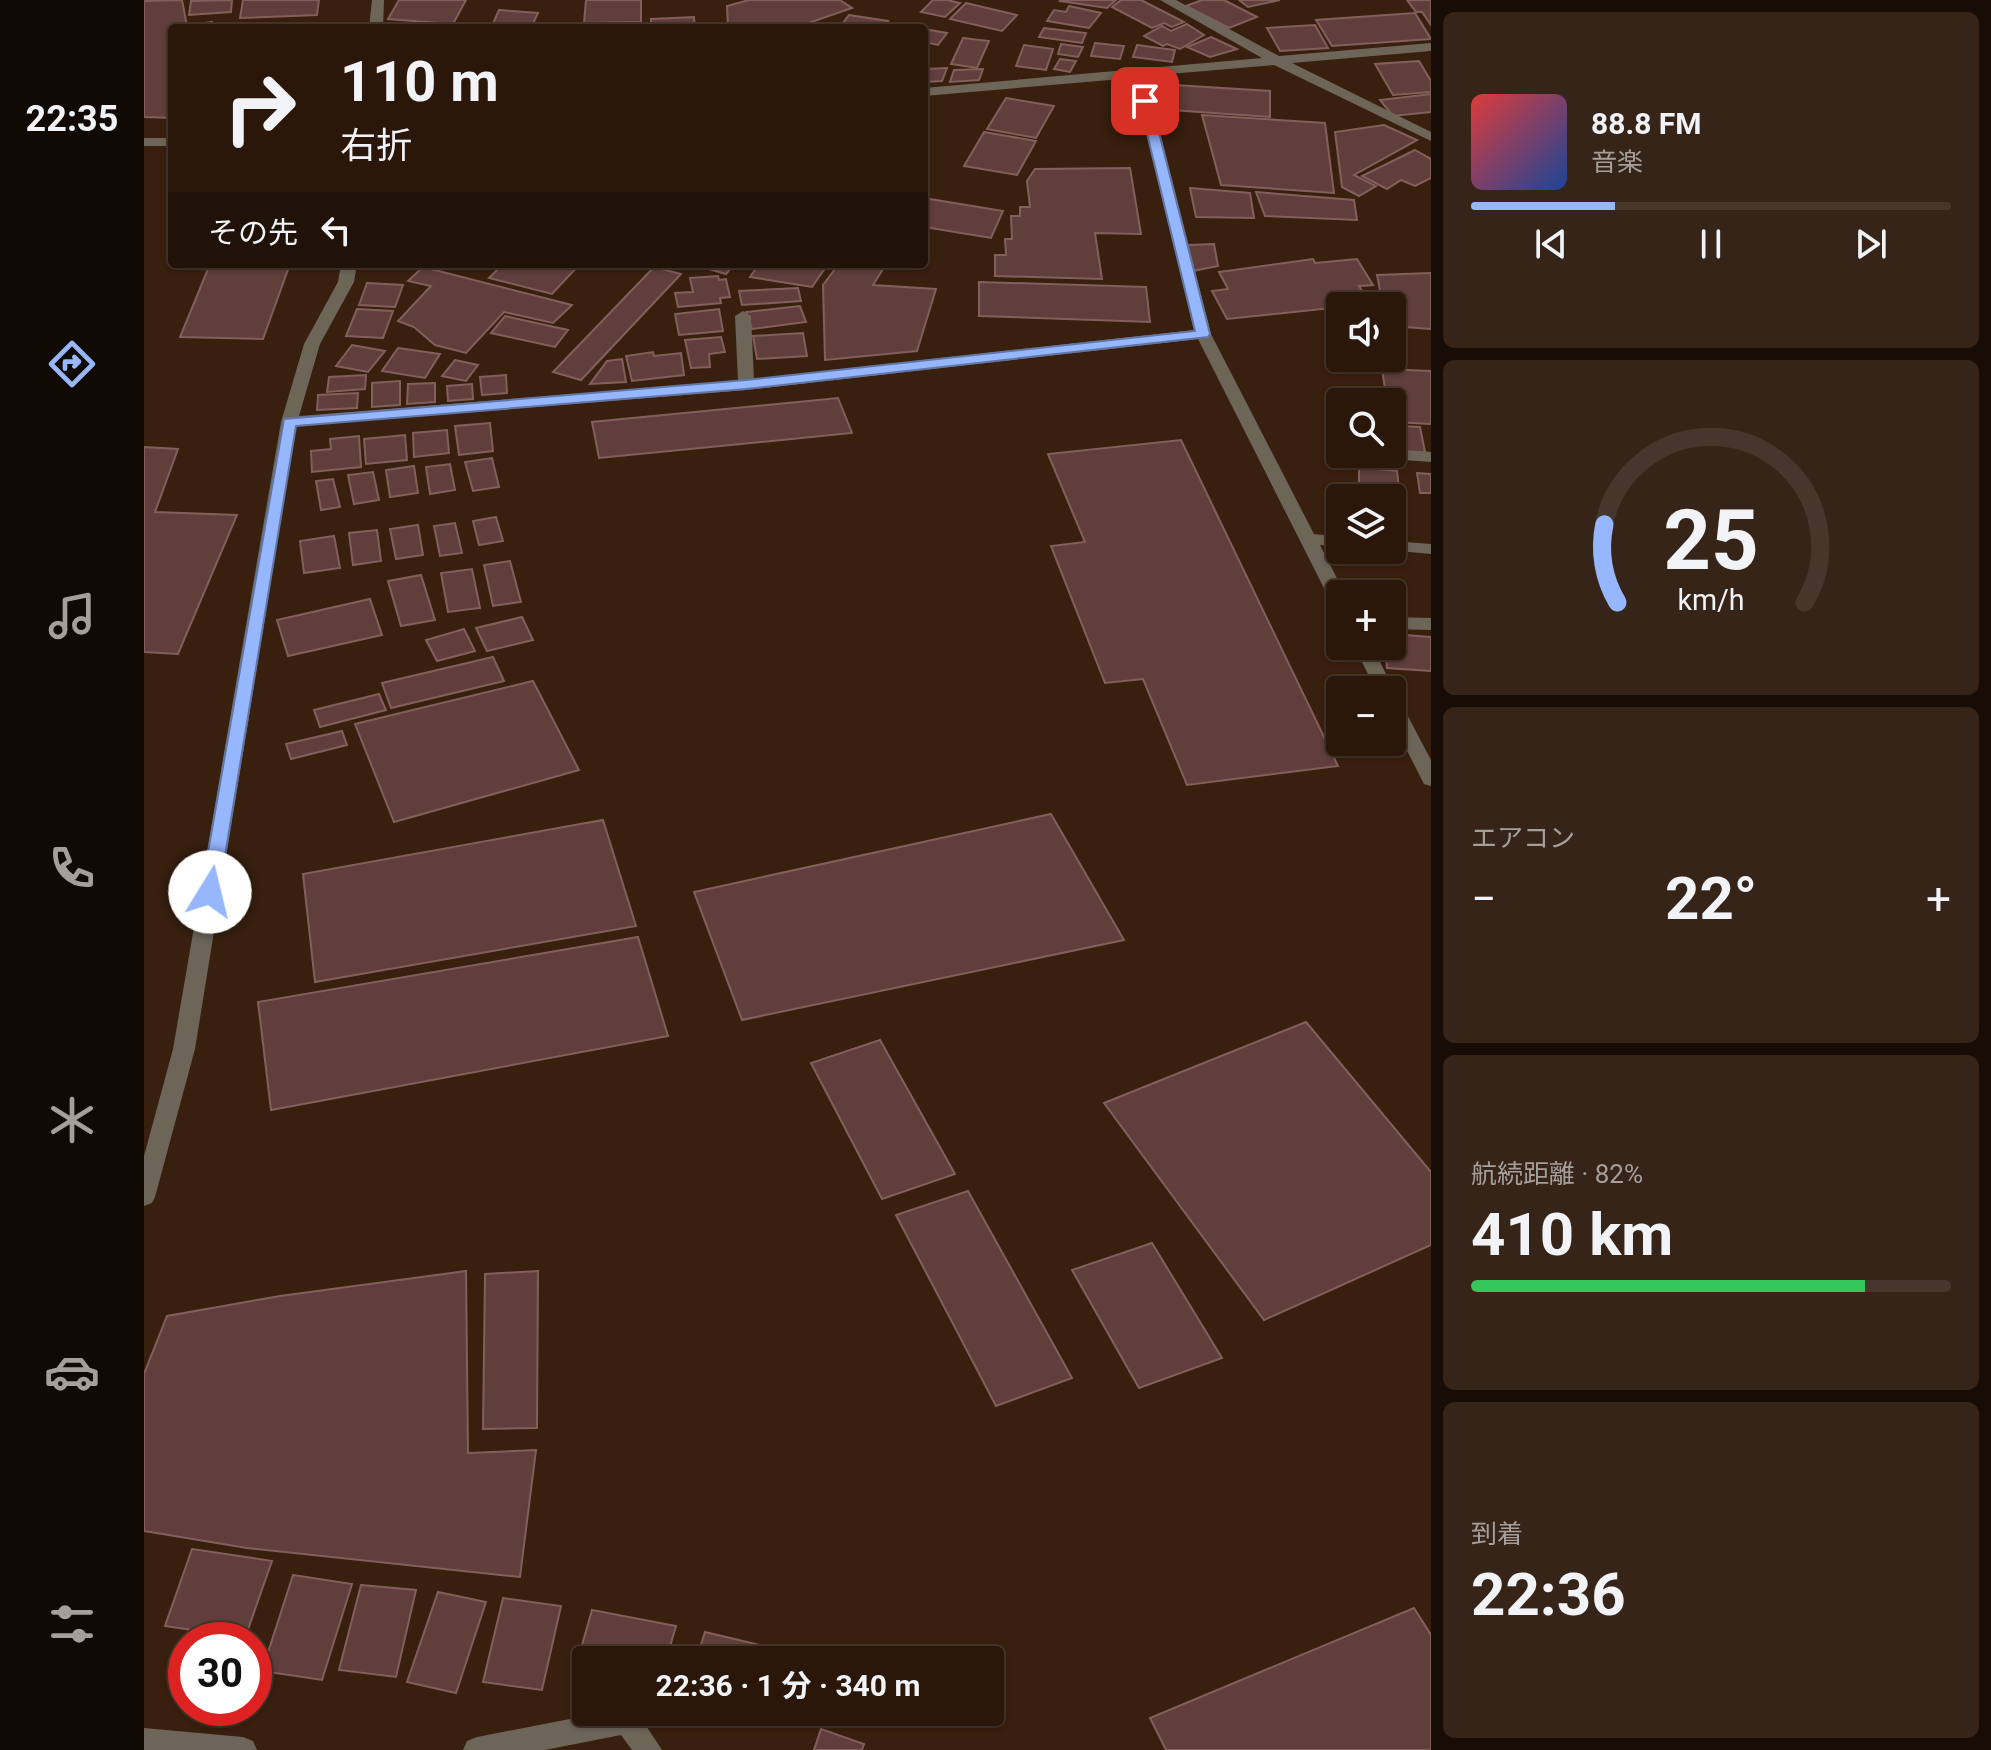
<!DOCTYPE html>
<html lang="ja">
<meta charset="utf-8">
<style>
body{margin:0;font-family:Roboto,"Noto Sans JP",sans-serif;background:#362418;color:#f1f3f6;height:100vh;display:flex;flex-direction:column;font-size:30px;white-space:nowrap}
*{box-sizing:border-box;margin:0}
p{font-size:26px;color:#a59f9c}
.icon{flex:none;width:44px;height:44px;fill:none;stroke:currentColor;stroke-width:2;stroke-linecap:round;stroke-linejoin:round}
.map{position:relative;flex:1;overflow:hidden}
.sheet{display:flex;flex-direction:column;gap:12px;padding:12px;background:#170d06;width:560px}
.sheet>*{flex:none}
.hud{position:absolute;left:24px;top:24px;width:760px;height:244px;border-radius:8px;box-shadow:0 2px 6px #0004,0 0 0 2px #46362b;background:#2a170a;color:#f1f3f6;overflow:hidden}
.controls{position:absolute;left:1182px;top:292px;display:grid;gap:16px}
.controls a{display:grid;place-items:center;width:80px;height:80px;border-radius:8px;background:#2a170a;box-shadow:0 2px 6px #0004,0 0 0 2px #46362b;font-size:40px}
.speed{position:absolute;left:24px;top:1622px;display:flex;gap:16px;font-size:40px;font-weight:700;text-align:center}
.speed>*{display:grid;place-content:center;width:104px;height:104px;border-radius:50%;background:#2a170a;box-shadow:0 2px 6px #0004,0 0 0 2px #46362b;line-height:1}
.speed .limit{border:12px solid #d22;background:#fff;color:#111}
.pin{position:absolute;display:grid;place-items:center;width:68px;height:68px;color:#fff;margin:-34px;border-radius:16px;box-shadow:0 4px 12px #0006}
.me{position:absolute;width:88px;margin:-44px;rotate:9deg;stroke-linejoin:round;filter:drop-shadow(0 0 6px #0008)}
.turn{display:flex;align-items:center;gap:28px;height:168px;padding:0 40px;font-size:36px}
.turn .icon{width:104px;height:104px;stroke-width:2.5}
.turn b{display:block;font-size:56px;line-height:68px}
.then{display:flex;align-items:center;height:76px;padding:0 40px;background:#0003;gap:16px;font-size:30px}
.big{font-size:60px;font-weight:700;line-height:1.1}
.sheet .card{flex:1;display:flex;flex-direction:column;justify-content:center;gap:12px;min-width:0;padding:0 28px;border-radius:12px;background:#362418}
.sheet .dial{align-items:center;gap:0}
.dial svg{height:208px;overflow:visible;fill:none;stroke:#46362b;stroke-width:7;stroke-linecap:round;text-anchor:middle}
.dial text{fill:#f1f3f6;stroke:none}
.song{display:flex;align-items:center;gap:24px}
.cover{width:96px;height:96px;border-radius:12px;background:linear-gradient(135deg,hsl(0 70% 55%),hsl(220 70% 35%))}
.played{height:8px;border-radius:4px;background:linear-gradient(90deg,#96b6fd 30%,#46362b 30%)}
.keys{display:flex;justify-content:space-around;direction:ltr}
.heat{display:flex;justify-content:space-between;align-items:center;font-size:44px;direction:ltr}
.charge{height:12px;border-radius:6px;background:linear-gradient(90deg,#34c759 82%,#46362b 0)}
.trip{position:absolute;left:428px;top:1646px;width:432px;height:80px;border-radius:8px;background:#2a170a;box-shadow:0 2px 6px #0004,0 0 0 2px #46362b;font-weight:700;line-height:80px;text-align:center}
main{display:flex;flex:1;min-height:0}
.menu{display:flex;flex-direction:column;width:144px;justify-content:space-around;align-items:center;background:#110904;color:#a59f9c}
.menu .icon{width:56px;height:56px}
.menu .current{color:#96b6fd}
.menu b{font-size:36px;color:#f1f3f6}
.map>svg:first-child{display:block}
</style>
<main>
<nav class="menu">
<b>22:35</b>
<svg class="icon current" aria-label="directions" viewBox="0 0 24 24"><path d="M12 3l9 9-9 9-9-9zM9 14v-3h6M13 9l2 2-2 2"/></svg>
<svg class="icon" aria-label="music" viewBox="0 0 24 24"><path d="M9 18V5l10-2v13"/><circle cx="6" cy="18" r="3"/><circle cx="16" cy="16" r="3"/></svg>
<svg class="icon" aria-label="phone" viewBox="0 0 24 24"><path d="M5 4h4l2 5-3 2q2 4 5 5l2-3 5 2v4C11 20 4 13 5 4z"/></svg>
<svg class="icon" aria-label="climate" viewBox="0 0 24 24"><path d="M12 3v18M4 7l16 10M4 17L20 7"/></svg>
<svg class="icon" aria-label="car" viewBox="0 0 24 24"><path d="M5 17H2v-5l4-1 3-4h7l3 4 3 1v5h-3M9 17h6M6 11h13"/><circle cx="7" cy="17" r="2"/><circle cx="17" cy="17" r="2"/></svg>
<svg class="icon" aria-label="filters" viewBox="0 0 24 24"><path d="M4 7h16M4 17h16"/><circle cx="9" cy="7" r="2"/><circle cx="15" cy="17" r="2"/></svg>
</nav>
<div class="map">
<svg width="1287" height="1750" viewBox="0 0 1287 1750">
<rect width="100%" height="100%" fill="#381f0e"/>
<g fill="#5f3e3c" stroke="#835f5c" stroke-width="2">
<polygon points="38,0 43,26 68,22 69,28 28,28 28,118 0,117 0,1"/>
<polygon points="88,0 87,12 45,15 47,1"/>
<polygon points="99,0 175,0 173,15 96,18"/>
<polygon points="255,0 322,0 309,24 244,19"/>
<polygon points="442,0 497,0 497,22 440,23"/>
<polygon points="605,0 696,0 708,8 653,27 584,28 583,6"/>
<polygon points="789,0 803,0 816,3 801,17 777,12"/>
<polygon points="972,0 963,8 916,1 917,0"/>
<polygon points="977,0 997,0 1040,22 1028,27 1020,23 1008,28 968,7"/>
<polygon points="1058,0 1080,0 1113,17 1085,28 1042,6"/>
<polygon points="1095,0 1136,0 1104,7"/>
<polygon points="1263,0 1287,0 1287,25 1278,12 1272,12"/>
<polygon points="822,3 873,15 858,31 806,19"/>
<polygon points="925,6 957,13 945,28 903,21 910,10 922,12"/>
<polygon points="355,10 394,13 387,28 347,28"/>
<polygon points="1271,13 1287,39 1188,46 1172,20"/>
<polygon points="705,15 744,21 739,28 695,28"/>
<polygon points="550,17 551,28 507,28 507,19"/>
<polygon points="1043,24 1060,35 1036,49 1023,44 1019,46 1000,36 1018,26 1027,31"/>
<polygon points="1171,25 1184,48 1136,51 1123,28"/>
<polygon points="900,28 942,33 938,43 895,37"/>
<polygon points="780,29 803,33 794,45 780,42"/>
<polygon points="1067,37 1093,49 1066,57 1043,47"/>
<polygon points="819,38 845,41 833,68 807,64"/>
<polygon points="951,43 980,46 976,59 947,56"/>
<polygon points="917,44 939,47 934,57 914,54"/>
<polygon points="880,45 909,49 902,70 872,66"/>
<polygon points="993,45 1031,50 1028,62 989,57"/>
<polygon points="916,59 932,61 926,72 910,69"/>
<polygon points="1275,61 1287,81 1287,92 1249,95 1231,64"/>
<polygon points="803,68 798,81 780,82 780,69"/>
<polygon points="839,69 835,80 806,82 810,70"/>
<polygon points="1014,84 1126,91 1126,117 1013,109"/>
<polygon points="1287,94 1287,112 1249,116 1236,100"/>
<polygon points="862,98 910,106 892,138 843,129"/>
<polygon points="1058,115 1181,123 1190,193 1077,185"/>
<polygon points="1240,125 1273,140 1210,175 1232,186 1215,196 1198,187 1191,132"/>
<polygon points="840,132 892,141 873,175 820,166"/>
<polygon points="1271,150 1287,159 1287,178 1271,186 1257,180 1243,189 1218,176"/>
<polygon points="986,168 997,234 951,233 958,279 851,276 851,255 862,255 861,239 868,239 867,216 876,216 876,207 886,207 883,181 891,169"/>
<polygon points="1046,188 1106,193 1110,218 1052,217"/>
<polygon points="1112,192 1210,200 1213,220 1121,216"/>
<polygon points="780,198 859,211 847,238 780,227"/>
<polygon points="1070,244 1074,266 1049,271 1044,245"/>
<polygon points="1169,259 1171,263 1213,259 1229,285 1215,286 1226,304 1083,319 1068,291 1084,289 1075,272"/>
<polygon points="66,264 146,264 119,339 36,337"/>
<polygon points="359,264 436,264 408,294 345,278"/>
<polygon points="548,264 590,264 582,274"/>
<polygon points="615,264 684,264 668,287 606,277"/>
<polygon points="710,264 739,269 729,285 792,289 773,351 681,360 679,285 694,265 708,268"/>
<polygon points="279,267 428,305 409,323 360,312 322,353 291,345 270,327 254,321 287,286 264,281"/>
<polygon points="510,267 537,274 437,380 409,372"/>
<polygon points="1287,273 1287,329 1248,326 1248,306 1239,306 1233,275"/>
<polygon points="574,276 575,280 582,279 586,297 576,298 577,303 534,307 531,293 549,292 546,278"/>
<polygon points="835,282 1002,287 1006,322 835,316"/>
<polygon points="223,283 259,285 251,307 215,305"/>
<polygon points="654,288 657,301 598,305 595,291"/>
<polygon points="656,306 662,322 608,329 602,312"/>
<polygon points="213,309 249,311 239,338 202,336"/>
<polygon points="575,309 579,331 535,335 531,314"/>
<polygon points="361,316 424,330 411,347 347,333"/>
<polygon points="659,333 663,356 613,359 609,336"/>
<polygon points="577,337 581,352 565,354 566,367 547,368 541,340"/>
<polygon points="208,345 241,351 224,372 192,366"/>
<polygon points="254,348 296,354 281,378 238,371"/>
<polygon points="509,352 510,356 537,353 540,375 488,381 482,356"/>
<polygon points="478,359 482,382 446,384 463,361"/>
<polygon points="311,360 334,365 322,381 298,376"/>
<polygon points="1238,369 1287,371 1287,424 1248,422 1248,402 1243,402"/>
<polygon points="222,375 221,389 183,392 185,377"/>
<polygon points="362,375 363,393 338,395 336,377"/>
<polygon points="256,381 256,405 228,407 228,383"/>
<polygon points="291,383 291,402 263,404 264,384"/>
<polygon points="328,384 329,399 304,401 303,386"/>
<polygon points="214,393 213,408 173,410 174,395"/>
<polygon points="694,398 708,433 455,458 448,422"/>
<polygon points="346,423 349,451 315,455 311,426"/>
<polygon points="1258,426 1276,427 1281,452 1263,452"/>
<polygon points="303,430 305,453 270,457 269,433"/>
<polygon points="261,435 263,460 222,464 220,439"/>
<polygon points="215,436 217,467 168,472 167,451 187,449 186,439"/>
<polygon points="1037,440 1194,766 1043,785 999,679 961,683 907,546 941,542 904,454"/>
<polygon points="0,447 34,449 11,512 93,515 34,654 0,652"/>
<polygon points="348,458 355,487 329,491 321,462"/>
<polygon points="306,464 311,490 286,494 282,467"/>
<polygon points="270,466 274,493 246,497 242,470"/>
<polygon points="1215,467 1253,471 1255,488 1215,485"/>
<polygon points="229,472 235,500 210,504 204,475"/>
<polygon points="1273,473 1287,474 1287,493 1276,493"/>
<polygon points="189,479 196,507 177,510 172,481"/>
<polygon points="352,517 359,541 335,545 329,521"/>
<polygon points="311,523 318,553 296,556 290,526"/>
<polygon points="274,525 279,555 252,559 246,529"/>
<polygon points="233,530 237,561 209,565 205,533"/>
<polygon points="190,536 196,568 160,573 156,541"/>
<polygon points="366,561 377,602 349,606 340,565"/>
<polygon points="328,569 336,608 304,612 297,573"/>
<polygon points="277,575 291,620 257,626 244,581"/>
<polygon points="226,599 238,635 144,656 133,620"/>
<polygon points="378,617 389,640 343,651 332,628"/>
<polygon points="320,629 331,651 293,661 282,640"/>
<polygon points="1248,634 1287,637 1287,671 1243,668 1241,646 1248,646"/>
<polygon points="349,657 360,681 247,708 238,683"/>
<polygon points="389,681 435,770 250,822 211,724"/>
<polygon points="235,694 242,710 176,727 170,710"/>
<polygon points="198,731 203,745 147,759 142,744"/>
<polygon points="907,814 980,940 598,1020 550,892"/>
<polygon points="459,820 492,926 171,982 159,874"/>
<polygon points="494,937 524,1036 127,1110 114,1002"/>
<polygon points="1162,1022 1287,1172 1287,1245 1120,1320 960,1103"/>
<polygon points="736,1040 811,1174 738,1199 667,1063"/>
<polygon points="824,1191 928,1378 852,1406 752,1215"/>
<polygon points="1008,1243 1078,1358 995,1388 928,1270"/>
<polygon points="322,1271 324,1453 392,1450 376,1577 103,1548 0,1531 0,1374 23,1316 136,1296"/>
<polygon points="394,1271 393,1428 339,1429 341,1274"/>
<polygon points="48,1549 128,1561 101,1638 21,1626"/>
<polygon points="149,1575 208,1584 178,1680 118,1671"/>
<polygon points="217,1585 272,1590 252,1677 195,1670"/>
<polygon points="294,1592 342,1602 312,1693 263,1682"/>
<polygon points="359,1598 417,1606 398,1690 339,1682"/>
<polygon points="1270,1608 1287,1635 1287,1750 1022,1750 1006,1718"/>
<polygon points="448,1610 532,1626 522,1660 442,1660 442,1668 432,1666"/>
<polygon points="561,1632 645,1652 643,1660 552,1660"/>
<polygon points="677,1729 720,1744 718,1750 670,1750"/>
</g>
<g fill="none" stroke-linecap="round" stroke-linejoin="round">
<g fill="#6c6558" fill-rule="evenodd">
<polygon points="228,0 240,0 239,28 225,28"/>
<polygon points="1016,0 1032,0 1135,56 1287,43 1287,51 1148,63 1287,132 1287,141 1130,65 1002,76 1067,334 1170,534 1196,537 1196,547 1176,545 1201,594 1196,594 1196,608 1187,602 1054,339 602,390 152,426 51,1049 11,1197 8,1203 0,1206 0,1156 29,1049 137,422 160,344 194,282 197,264 213,264 210,282 176,344 155,416 594,381 591,316 599,311 607,316 610,379 1050,330 989,78 780,96 780,88 1118,58"/>
<rect x="0" y="138" width="28" height="8"/>
<polygon points="1248,449 1287,452 1287,462 1245,459 1237,454 1248,454"/>
<polygon points="1248,541 1287,544 1287,554 1243,550 1248,550"/>
<polygon points="1248,617 1287,618 1287,630 1248,629"/>
<polygon points="1210,646 1228,646 1250,690 1248,694 1248,690 1232,690"/>
<polygon points="1248,697 1257,703 1287,760 1287,786 1280,784 1248,721"/>
<polygon points="462,1712 493,1712 518,1750 488,1750 477,1735 401,1750 319,1750 323,1741 333,1737"/>
<polygon points="0,1728 99,1737 109,1741 113,1750 0,1750"/>
</g>
</g>
<polygon fill="#96b6fd" stroke="#6276a4" stroke-width="2" points="1001,97 1007,101 1066,334 1064,337 602,389 152,426 75,892 73,897 60,897 57,892 140,419 602,380 1051,331 995,101"/>
</svg>
<div class="controls">
<a><svg class="icon" aria-label="sound" viewBox="0 0 24 24"><path d="M4 9h4l5-4v14l-5-4H4zM17 9q2 3 0 6"/></svg></a>
<a><svg class="icon" aria-label="search" viewBox="0 0 24 24"><circle cx="10" cy="10" r="6"/><path d="M15 15l6 6"/></svg></a>
<a><svg class="icon" aria-label="layers" viewBox="0 0 24 24"><path d="M12 4l9 5-9 5-9-5zM3 14l9 5 9-5"/></svg></a>
<a>+</a>
<a>−</a>
</div>
<div class="speed"><div class="limit">30</div></div>
<div class="pin" style="left:1001px;top:101px;background:#d93025"><svg class="icon" aria-label="arrive" viewBox="0 0 24 24"><path d="M6 21V4h12l-3 4 3 4H6"/></svg></div>
<svg class="me" style="left:66px;top:892px" viewBox="-20 -20 40 40"><circle r="19" fill="#fff"/><path d="M0-13L10 11 0 6-10 11z" fill="#96b6fd"/></svg>
<div class="trip">22:36 · 1 分 · 340 m</div>
<div class="hud">
<div class="turn"><svg class="icon" aria-label="right" viewBox="0 0 24 24"><path d="M7 20v-9h11M14 6l5 5-5 5"/></svg><div><b>110 m</b>右折</div></div>
<div class="then">その先<svg class="icon" aria-label="left" viewBox="0 0 24 24"><path d="M17 20v-9H6M10 6l-5 5 5 5"/></svg></div>
</div>
</div>
<section class="sheet">
<div class="card">
<div class="song"><i class="cover"></i><div><b>88.8 FM</b><p>音楽</p></div></div>
<div class="played"></div>
<div class="keys"><svg class="icon" aria-label="previous" viewBox="0 0 24 24"><path d="M18 5L8 12l10 7zM5 5v14"/></svg><svg class="icon" aria-label="pause" viewBox="0 0 24 24"><path d="M8 5v14M16 5v14"/></svg><svg class="icon" aria-label="next" viewBox="0 0 24 24"><path d="M6 5l10 7-10 7zM19 5v14"/></svg></div>
</div>
<div class="card dial"><svg viewBox="0 0 100 80">
<path d="M14 69A42 42 0 1 1 86 69"/>
<path d="M14 69A42 42 0 0 1 9 39" stroke="#96b6fd"/>
<text x="50" y="56" font-size="32" font-weight="700">25</text>
<text x="50" y="72" font-size="11">km/h</text>
</svg></div>
<div class="card"><p>エアコン</p>
<div class="heat"><a>−</a><b class="big">22°</b><a>+</a></div>
</div>
<div class="card"><p>航続距離 · 82%</p><b class="big">410 km</b><div class="charge"></div></div>
<div class="card"><p>到着</p><b class="big">22:36</b></div>
</section>
</main>
